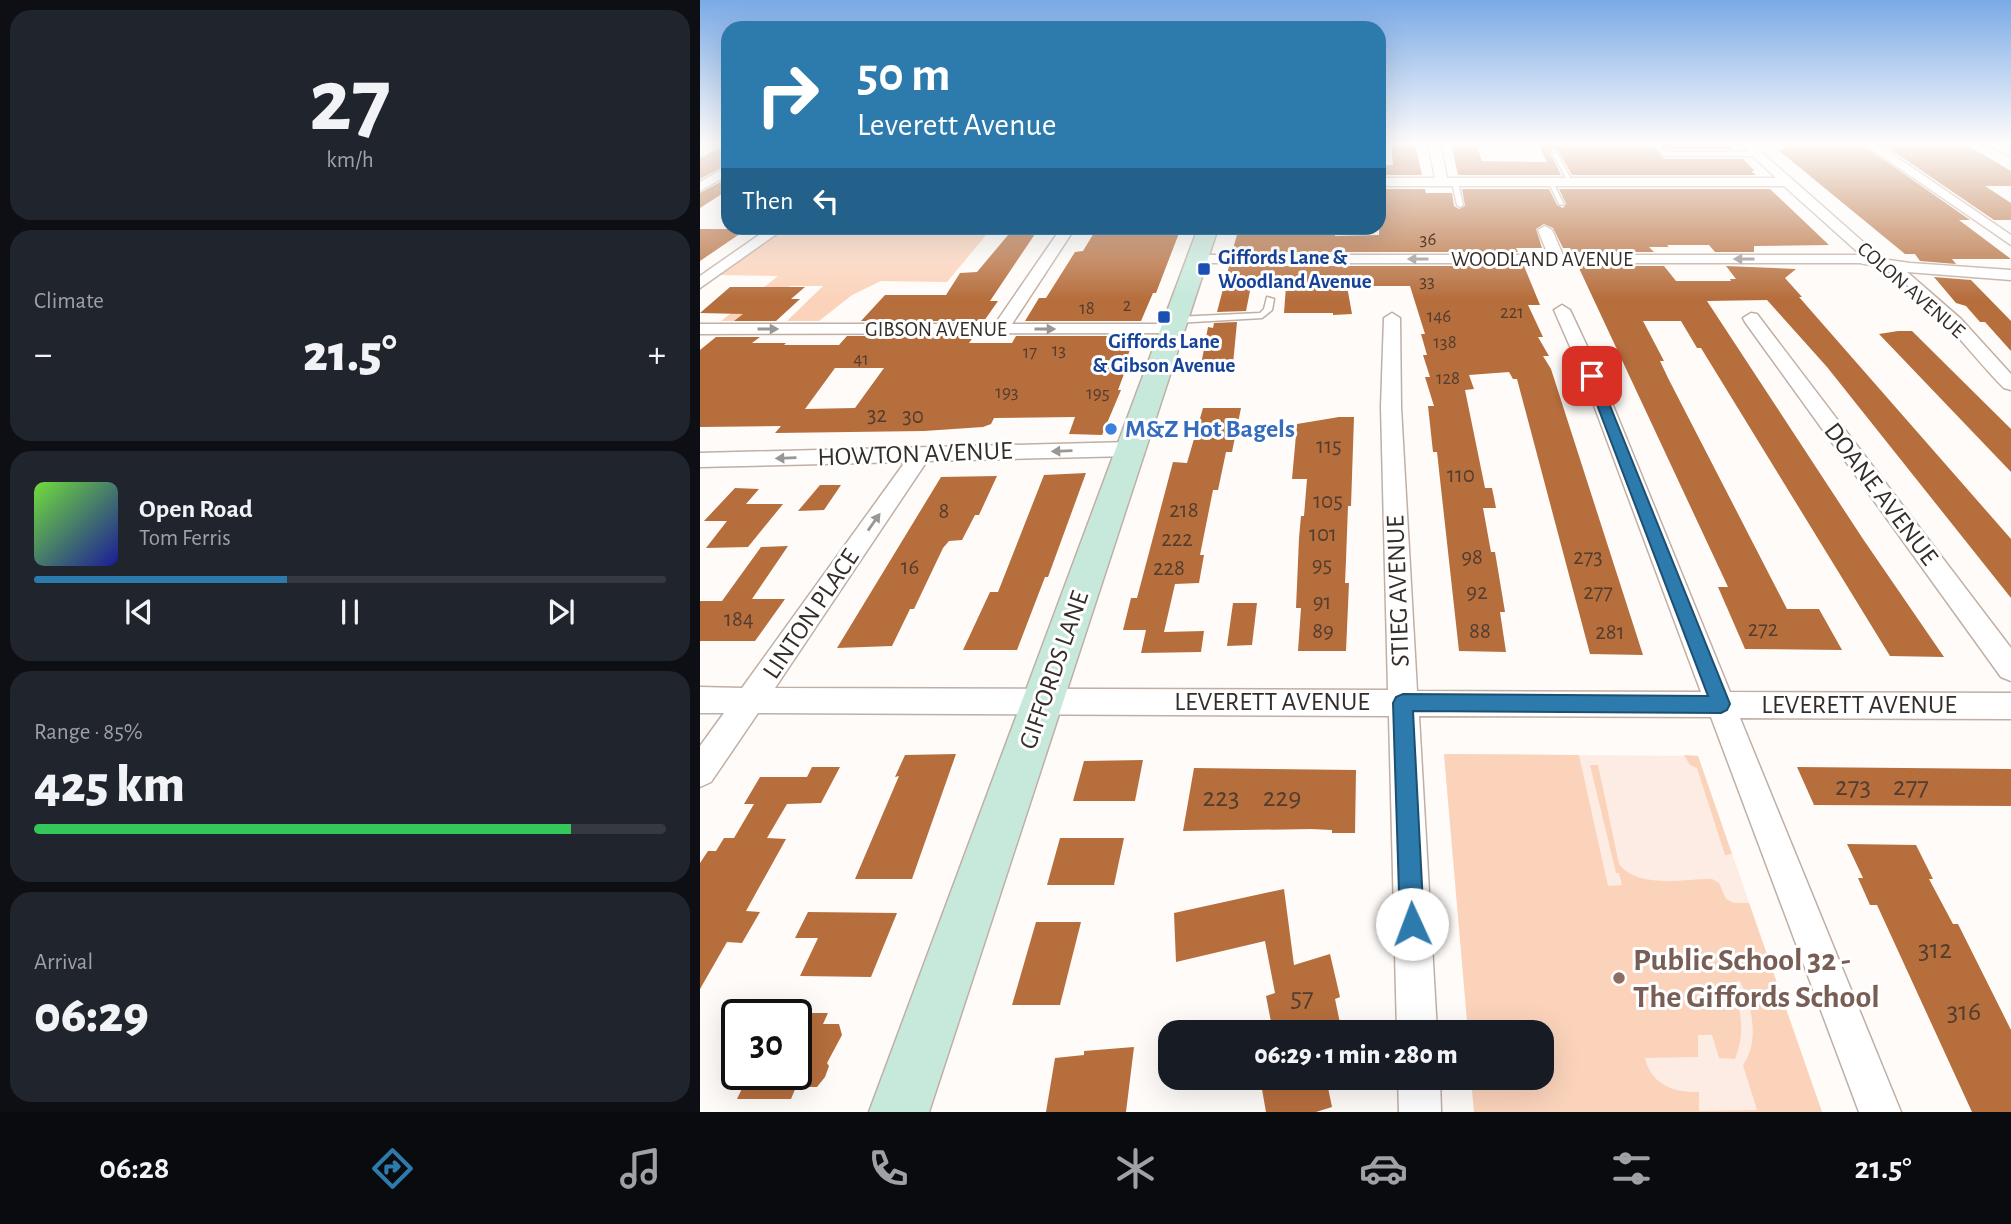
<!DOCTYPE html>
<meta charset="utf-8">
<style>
body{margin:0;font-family:"Alegreya Sans",sans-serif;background:#20242c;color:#f1f3f6;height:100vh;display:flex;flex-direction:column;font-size:26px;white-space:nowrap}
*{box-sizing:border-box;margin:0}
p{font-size:23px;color:#9ea1a6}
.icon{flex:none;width:38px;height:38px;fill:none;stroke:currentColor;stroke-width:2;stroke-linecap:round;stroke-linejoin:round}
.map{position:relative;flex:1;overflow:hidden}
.drawer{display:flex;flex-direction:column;gap:10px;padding:10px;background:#0d0f14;width:700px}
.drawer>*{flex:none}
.guide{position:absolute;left:21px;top:21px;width:665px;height:214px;border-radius:21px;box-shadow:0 7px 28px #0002;background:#2d7aad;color:#fff;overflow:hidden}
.speed{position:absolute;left:21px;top:999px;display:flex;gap:14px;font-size:35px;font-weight:700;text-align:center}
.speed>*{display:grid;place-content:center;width:91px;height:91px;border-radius:50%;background:#171b24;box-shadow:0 7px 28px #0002;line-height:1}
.speed .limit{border:4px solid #111;border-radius:10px;background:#fff;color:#111}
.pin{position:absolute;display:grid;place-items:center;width:60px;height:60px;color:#fff;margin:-30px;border-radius:14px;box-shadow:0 4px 10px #0006}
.me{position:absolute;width:77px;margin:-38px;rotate:358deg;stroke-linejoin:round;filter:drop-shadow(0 0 5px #0008)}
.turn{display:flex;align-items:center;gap:24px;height:147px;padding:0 21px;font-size:32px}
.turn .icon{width:91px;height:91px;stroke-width:2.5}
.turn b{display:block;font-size:49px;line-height:60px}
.then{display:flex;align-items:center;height:66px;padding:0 21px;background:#0003;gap:14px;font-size:26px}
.big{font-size:52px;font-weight:800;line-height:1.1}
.drawer .card{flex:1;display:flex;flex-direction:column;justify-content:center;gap:10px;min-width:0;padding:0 24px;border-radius:21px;background:#20242c}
.drawer .dial{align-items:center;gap:0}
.dial b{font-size:91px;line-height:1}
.song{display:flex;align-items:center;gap:21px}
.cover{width:84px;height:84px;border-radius:10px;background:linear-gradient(135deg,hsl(100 70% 55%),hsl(240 70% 35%))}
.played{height:7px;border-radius:4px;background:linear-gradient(90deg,#2d7aad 40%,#363941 40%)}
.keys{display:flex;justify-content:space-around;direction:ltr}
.heat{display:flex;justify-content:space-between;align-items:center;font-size:38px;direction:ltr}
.charge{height:10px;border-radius:5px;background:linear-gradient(90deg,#34c759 85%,#363941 0)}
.trip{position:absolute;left:458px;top:1020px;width:396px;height:70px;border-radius:21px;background:#171b24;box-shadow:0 7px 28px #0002;font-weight:800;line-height:70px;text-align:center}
.tabs{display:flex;height:112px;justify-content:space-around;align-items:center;background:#090b0e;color:#9ea1a6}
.tabs .icon{width:49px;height:49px}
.tabs .on{color:#2d7aad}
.tabs b{font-size:32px;color:#f1f3f6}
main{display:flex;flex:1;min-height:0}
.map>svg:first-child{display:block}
</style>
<main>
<section class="drawer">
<div class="card dial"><b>27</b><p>km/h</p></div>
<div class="card"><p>Climate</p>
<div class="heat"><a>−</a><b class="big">21.5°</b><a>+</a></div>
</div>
<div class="card">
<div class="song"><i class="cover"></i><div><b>Open Road</b><p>Tom Ferris</p></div></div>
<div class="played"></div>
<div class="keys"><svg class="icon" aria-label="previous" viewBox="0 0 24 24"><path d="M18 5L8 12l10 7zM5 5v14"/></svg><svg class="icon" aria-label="pause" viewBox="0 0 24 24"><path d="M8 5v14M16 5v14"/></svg><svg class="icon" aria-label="next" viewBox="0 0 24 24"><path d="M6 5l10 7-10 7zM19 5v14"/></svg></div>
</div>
<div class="card"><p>Range · 85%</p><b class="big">425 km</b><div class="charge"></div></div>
<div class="card"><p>Arrival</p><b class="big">06:29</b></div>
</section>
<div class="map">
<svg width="1311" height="1112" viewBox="0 0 1311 1112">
<rect width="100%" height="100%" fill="#fefbf8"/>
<polygon fill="#fcece3" points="744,754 998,756 1122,1112 774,1112 771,1078 842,1078 842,1032 768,1032"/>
<g fill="#fbd3bb" fill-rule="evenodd">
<polygon points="87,228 292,228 247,282 181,281 152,295 119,321 87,321 123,286 90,286 51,321 21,321 78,276 19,275"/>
<path d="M744,754l135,1 29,131 14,-1 -3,-12h-3l-26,-108h8l21,99c19,25 64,15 93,15l7,4 7,16 8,4h15l73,209h-348l-3,-34h71v-46h-74zM1040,981c12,25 20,60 3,84l14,45 -58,1v-19c-26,1 -48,-8 -54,-34l53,-1v-22h14l7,23 16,1c10,-24 8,-52 -6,-75z"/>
<polygon points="984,755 998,756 1032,854 1025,855 997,768 990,765"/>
</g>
<g fill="#b66e3d" fill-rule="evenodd">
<polygon points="28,143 28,164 0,179 0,158"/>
<polygon points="691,143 715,143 722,175 680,175 679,165 693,165"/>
<polygon points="751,143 776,144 782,161 847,162 838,143 950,143 964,159 1043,159 1055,171 1051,171 1056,175 872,175 859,152 853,149 850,153 861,175 758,175"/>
<polygon points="962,143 1024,143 1034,149 967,149"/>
<polygon points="1079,143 1160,143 1270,220 1259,220 1311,259 1252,259 1256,264 1220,261 1215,254 1205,254 1077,149 1085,149"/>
<polygon points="1181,143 1264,143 1311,171 1311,186 1285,186 1311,203 1311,220 1294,220"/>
<polygon points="28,178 28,190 0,208 0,193"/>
<polygon points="680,189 725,189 726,193 752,193 754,206 759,209 765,206 762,189 849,189 857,205 863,208 866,204 859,189 1070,189 1129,245 1054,246 1054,252 1015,252 1009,245 967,245 969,247 949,247 954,252 872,252 870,248 863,248 853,228 844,224 836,229 842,248 816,248 818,252 532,252 539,228 600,228 599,232 635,232 635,236 679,235"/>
<polygon points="314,228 339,228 290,301 298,301 284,321 161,321 185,295 246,295 260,273 277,272"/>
<polygon points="397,228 424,228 422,232 462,232 463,228 481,228 456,293 453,293 441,321 325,321 339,298 346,298 375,252 383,251"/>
<polygon points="0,229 47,229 0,261"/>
<polygon points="529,266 824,266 840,305 828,305 843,337 838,337 849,356 843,356 851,369 943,655 890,654 817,379 813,379 809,372 769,375 774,389 765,390 785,488 792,488 796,508 783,508 791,552 795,552 805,612 800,612 806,652 759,651 737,452 733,452 728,406 734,406 725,377 730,377 723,355 727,355 721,334 725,334 710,286 647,286 652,314 633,315 633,313 584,313 586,286 551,286 546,311 517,312"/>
<polygon points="878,266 964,266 976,281 1031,281 1030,279 1036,279 1026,266 1096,269 1085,278 1102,297 1099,297 1311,539 1311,598 1127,367 1067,300 1007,301 1163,539 1244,657 1190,656 1001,348 997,348 981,321 943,321 964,361 960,361 968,378 1087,609 1119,609 1142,650 1045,649 1018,587 1028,587"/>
<polygon points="1234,277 1271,280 1311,321 1311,351 1285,322 1280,322 1266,306 1256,303"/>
<polygon points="30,287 105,287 91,299 100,299 76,321 34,321 43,314 0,313"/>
<polygon points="537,322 533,364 501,365 508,327 513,328 514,323"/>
<polygon points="1198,331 1212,331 1311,429 1311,472 1179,334"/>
<path d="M147,336h127l-5,7h43l4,-7h119l-8,22h3l-12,32h3l-19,45 -33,-1 6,-17 -81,1 -3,6 -8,3 -59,4 -149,2 6,-7 -81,1v-77l16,-13h44l-8,6h34l-2,2h55zM135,368h49l-29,40 -50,1z"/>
<polygon points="503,408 541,408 532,452 526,452 518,490 513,490 500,555 504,555 499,583 475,584 464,632 504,631 501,652 441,653 446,630 423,630 431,598 437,598 473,462 487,463"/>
<polygon points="639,417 654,417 651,506 648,506 646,560 645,583 649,583 646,651 598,651 601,608 596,608 599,538 601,516 604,516 607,479 592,479 597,424"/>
<polygon points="386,473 348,577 345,577 317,650 263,650 290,592 298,592 344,475"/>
<polygon points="297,476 279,515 275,515 262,540 249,541 243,548 214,609 210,609 192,646 137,648 241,477"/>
<polygon points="120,485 141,485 124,510 98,511"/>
<polygon points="35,488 59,489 46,504 83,504 48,547 6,548 27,521 4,521"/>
<polygon points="88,546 52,599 85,599 55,641 0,641 0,601 22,601 61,547"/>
<polygon points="533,603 557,603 552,645 527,646"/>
<polygon points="256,754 212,879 155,879 199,776 195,777 205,755"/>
<polygon points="443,760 435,801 373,801 384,761"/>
<polygon points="112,767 140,767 121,803 87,804 67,838 86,839 46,911 60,912 42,943 27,942 0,989 0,863 8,851 16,851 24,838 34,838 54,804 44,804 60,777 107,777"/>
<polygon points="1097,767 1311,769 1311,806 1114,805"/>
<polygon points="494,768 656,770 655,833 632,833 632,830 611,829 483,831"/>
<polygon points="360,838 424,838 414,885 347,885"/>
<polygon points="1147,844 1216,845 1233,879 1229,879 1253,924 1258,924 1311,1030 1311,1112 1272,1112 1177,905 1170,905 1158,878 1163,878"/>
<polygon points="584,889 594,965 630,954 640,997 635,999 640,1023 634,1025 636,1032 573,1032 566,996 575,993 565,941 476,962 474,913"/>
<polygon points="108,912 197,913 171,977 100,976 118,938 95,938"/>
<polygon points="336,922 381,922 360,1005 312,1005"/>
<polygon points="96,1013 128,1013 123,1024 139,1024 142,1035 127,1063 129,1066 125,1077 117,1087 96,1087 91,1099 37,1099 49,1074 96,1074"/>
<polygon points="434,1047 426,1112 346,1112 355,1058 384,1055 384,1051"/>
<polygon points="560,1078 626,1078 632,1107 616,1112 566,1112"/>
</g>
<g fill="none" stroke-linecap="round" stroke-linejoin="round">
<defs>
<g id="lane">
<polygon points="952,143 958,143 966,152 1056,152 1059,154 1056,156 964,156"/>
<polygon points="852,152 857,153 873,183 868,182"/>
<polygon points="755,180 758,182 763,205 760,207 757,205 752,182"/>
<polygon points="848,181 853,182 864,205 859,204"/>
<polygon points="567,297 574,299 572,310 562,318 476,323 472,320 476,317 560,313 564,309"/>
</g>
<g id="street">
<path d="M728,143h12l7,35h329l-37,-35h12l119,105 19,12 21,3 101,7v10l-104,-8 54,47 50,55v16l-7,-2 -7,-7c-32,-34 -75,-92 -115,-113 -6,-3 -15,-3 -22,-5h-663l-7,-4 7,-4h351l-10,-25 7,-4 7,4 11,25h298l-77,-69h-405v-8h56z"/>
<polygon points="1163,143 1176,143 1311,235 1311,245"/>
<polygon points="1286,143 1300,143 1311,149 1311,157"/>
<polygon points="28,166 28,175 0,191 0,182"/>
<polygon points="69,228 85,228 0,288 0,276"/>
<polygon points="361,228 375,228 312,324 473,324 482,329 479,333 0,334 0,324 295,324"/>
<polygon points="862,305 870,310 901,376 1030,692 1311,693 1311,719 1040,718 1201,1112 1159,1112 1011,717 719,716 737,1032 697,1032 689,716 58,713 11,782 0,787 0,746 24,713 0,713 0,687 42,688 205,462 0,467 0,453 430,442 437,444 441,449 437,454 430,456 227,461 75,688 688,690 681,407 684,318 692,313 700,318 701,407 717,691 1001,692 883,376 854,310"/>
<polygon points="1051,313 1057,314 1311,648 1311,681 1301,677 1045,322 1043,318"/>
<polygon points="698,1078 740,1078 741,1112 699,1112"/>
</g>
<polygon id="secondary" points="498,228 518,228 229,1112 169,1112"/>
</defs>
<use href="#lane" stroke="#c0afa5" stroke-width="3"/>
<use href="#street" stroke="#c0afa5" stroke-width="3"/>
<use href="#secondary" stroke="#c0afa5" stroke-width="3"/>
<use href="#lane" fill="#fff" fill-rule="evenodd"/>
<use href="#street" fill="#fff" fill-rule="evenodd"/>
<use href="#secondary" fill="#c6e9dc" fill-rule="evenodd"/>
</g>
<defs><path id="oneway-solid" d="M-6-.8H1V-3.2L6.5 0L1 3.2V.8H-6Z" transform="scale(1.75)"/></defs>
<g fill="#9a9694">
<use href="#oneway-solid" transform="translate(718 259) rotate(180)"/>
<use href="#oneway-solid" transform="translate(1044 259) rotate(180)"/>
<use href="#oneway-solid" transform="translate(68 329)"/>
<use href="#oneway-solid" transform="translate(345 329)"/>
<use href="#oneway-solid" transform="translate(362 451) rotate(178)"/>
<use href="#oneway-solid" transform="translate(86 458) rotate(178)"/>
<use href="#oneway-solid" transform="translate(174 522) rotate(-55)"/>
</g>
<linearGradient id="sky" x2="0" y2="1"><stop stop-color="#7aaae6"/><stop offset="0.48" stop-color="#fffdfc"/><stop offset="1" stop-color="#fffdfc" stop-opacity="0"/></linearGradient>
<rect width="1311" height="299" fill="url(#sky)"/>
<polygon fill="#2d7aad" stroke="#1d4f70" stroke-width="2" points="892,372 898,376 1030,704 1027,710 1021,713 713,711 724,924 721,932 712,936 704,932 700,924 693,703 696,697 703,694 1008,696 886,376"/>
<g fill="#1a4fb4" stroke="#fff" stroke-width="2.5">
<rect x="497" y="262" width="14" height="14" rx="3.5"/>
<rect x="457" y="310" width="14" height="14" rx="3.5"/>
</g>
<circle fill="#3f7fe0" stroke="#fff" stroke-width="2.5" cx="411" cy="429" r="7"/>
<circle fill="#8d6e63" stroke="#fff" stroke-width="2.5" cx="919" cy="978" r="7"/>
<g text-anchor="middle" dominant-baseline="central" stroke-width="6" stroke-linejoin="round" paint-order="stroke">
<g font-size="19" fill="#543d2e">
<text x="728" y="239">36</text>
<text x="727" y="281">33</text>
<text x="427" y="305">2</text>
<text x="387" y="308">18</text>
<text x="812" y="312">221</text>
<text x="739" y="316">146</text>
<text x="745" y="342">138</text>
<text x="359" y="350">13</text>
<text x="330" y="352">17</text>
<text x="161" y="359">41</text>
<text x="748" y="378">128</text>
<text x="307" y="392">193</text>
<text x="398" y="393">195</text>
</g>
<g font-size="21" font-weight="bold" fill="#164399" stroke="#fff" text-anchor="start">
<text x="518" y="257">Giffords Lane &amp;<tspan x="518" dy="24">Woodland Avenue</tspan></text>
<text x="464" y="341" text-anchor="middle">Giffords Lane<tspan x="464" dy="24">&amp; Gibson Avenue</tspan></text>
</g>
<g font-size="21" fill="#342d29" stroke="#fff">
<text x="842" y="259">WOODLAND AVENUE</text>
<text transform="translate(1211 290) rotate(41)">COLON AVENUE</text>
<text x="236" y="329">GIBSON AVENUE</text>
</g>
<g font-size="23" fill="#543d2e">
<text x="177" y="415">32</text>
<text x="213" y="416">30</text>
<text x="629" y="446">115</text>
<text x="761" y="475">110</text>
<text x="628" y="501">105</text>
<text x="484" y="510">218</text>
<text x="244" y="511">8</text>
<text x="623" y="534">101</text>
<text x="477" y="539">222</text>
<text x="772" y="557">98</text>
<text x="888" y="557">273</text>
<text x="622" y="565">95</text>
<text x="210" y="567">16</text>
<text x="469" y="568">228</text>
<text x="777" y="592">92</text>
<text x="898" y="592">277</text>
<text x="622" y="602">91</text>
<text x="39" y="619">184</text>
<text x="1063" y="629">272</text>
<text x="623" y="631">89</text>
<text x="780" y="631">88</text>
<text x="910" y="632">281</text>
</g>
<g font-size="26" font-weight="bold" fill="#366cbe" stroke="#fff" text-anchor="start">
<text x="425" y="429">M&amp;Z Hot Bagels</text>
</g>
<g font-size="26" fill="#342d29" stroke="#fff">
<text transform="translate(215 454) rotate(-2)">HOWTON AVENUE</text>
<text transform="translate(1181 494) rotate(53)">DOANE AVENUE</text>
<text transform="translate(698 591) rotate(-92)">STIEG AVENUE</text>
<text transform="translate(111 614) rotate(-56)">LINTON PLACE</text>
<text transform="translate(354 670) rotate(-71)">GIFFORDS LANE</text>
<text x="572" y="702">LEVERETT AVENUE</text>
<text x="1159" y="705">LEVERETT AVENUE</text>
</g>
<g font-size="28" fill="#543d2e">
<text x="1153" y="787">273</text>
<text x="1211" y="787">277</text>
<text x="521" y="798">223</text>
<text x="582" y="798">229</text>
<text x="1235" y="950">312</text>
<text x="602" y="998">57</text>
<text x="1264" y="1012">316</text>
</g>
<g font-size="32" font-weight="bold" fill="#785e54" stroke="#fff" text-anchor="start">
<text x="933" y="960">Public School 32 -<tspan x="933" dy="37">The Giffords School</tspan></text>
</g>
</g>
</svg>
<div class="speed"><div class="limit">30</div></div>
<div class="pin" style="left:892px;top:376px;background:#d93025"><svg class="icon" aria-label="arrive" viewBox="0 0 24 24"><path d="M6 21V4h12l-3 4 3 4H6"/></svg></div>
<svg class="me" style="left:712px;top:924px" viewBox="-20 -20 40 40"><circle r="19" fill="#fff"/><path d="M0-13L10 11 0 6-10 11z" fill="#2d7aad"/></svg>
<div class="trip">06:29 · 1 min · 280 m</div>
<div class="guide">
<div class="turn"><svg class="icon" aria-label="right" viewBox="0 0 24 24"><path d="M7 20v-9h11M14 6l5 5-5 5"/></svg><div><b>50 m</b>Leverett Avenue</div></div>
<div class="then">Then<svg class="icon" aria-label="left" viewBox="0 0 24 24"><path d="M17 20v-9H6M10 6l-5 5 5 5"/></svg></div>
</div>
</div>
</main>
<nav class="tabs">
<b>06:28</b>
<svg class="icon on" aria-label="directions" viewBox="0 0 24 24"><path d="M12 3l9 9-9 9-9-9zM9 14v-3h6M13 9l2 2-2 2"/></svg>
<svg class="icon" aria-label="music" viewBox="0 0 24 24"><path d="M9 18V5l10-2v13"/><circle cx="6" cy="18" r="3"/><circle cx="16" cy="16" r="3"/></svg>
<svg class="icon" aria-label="phone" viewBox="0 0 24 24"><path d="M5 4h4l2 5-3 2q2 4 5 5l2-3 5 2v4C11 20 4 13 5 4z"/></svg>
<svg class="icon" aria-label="climate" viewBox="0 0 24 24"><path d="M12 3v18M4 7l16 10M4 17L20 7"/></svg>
<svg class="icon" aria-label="car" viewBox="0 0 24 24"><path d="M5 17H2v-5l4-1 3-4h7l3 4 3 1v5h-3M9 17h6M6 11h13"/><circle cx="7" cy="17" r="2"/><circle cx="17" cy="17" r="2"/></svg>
<svg class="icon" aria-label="filters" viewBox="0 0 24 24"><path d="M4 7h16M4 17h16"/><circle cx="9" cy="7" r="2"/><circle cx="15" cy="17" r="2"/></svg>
<b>21.5°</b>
</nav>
